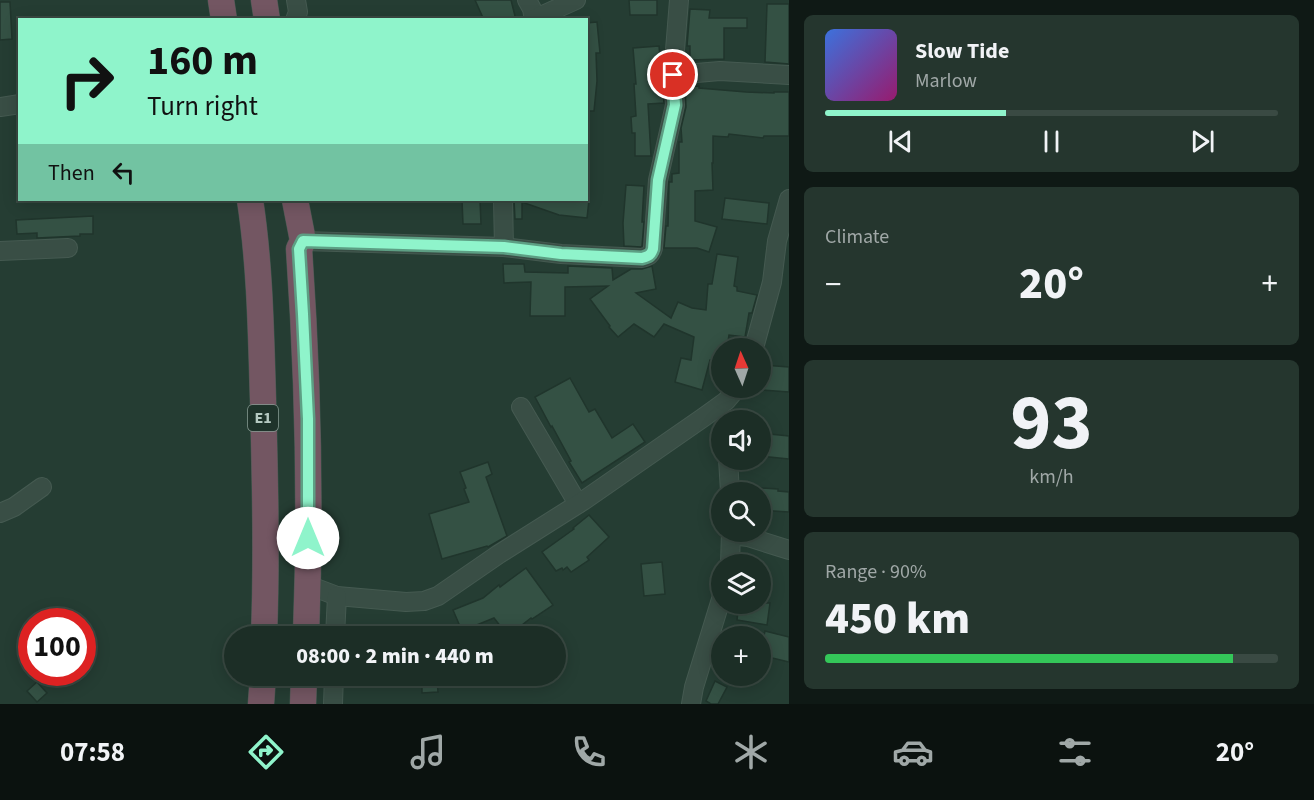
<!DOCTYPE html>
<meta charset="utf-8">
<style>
body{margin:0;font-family:"Source Sans 3",sans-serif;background:#25362e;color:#f1f3f6;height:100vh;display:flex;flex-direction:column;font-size:22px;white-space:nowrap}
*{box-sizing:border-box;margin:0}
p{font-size:20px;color:#a0a8a7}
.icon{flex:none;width:33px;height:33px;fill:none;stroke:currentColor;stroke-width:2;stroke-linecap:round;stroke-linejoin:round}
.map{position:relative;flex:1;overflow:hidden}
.drawer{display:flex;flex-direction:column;gap:15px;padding:15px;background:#0f1915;width:525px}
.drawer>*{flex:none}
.top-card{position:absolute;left:18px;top:18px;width:570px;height:183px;border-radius:0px;box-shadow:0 3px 15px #0003,0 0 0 2px #3a4a43;background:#8ff4cb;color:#111;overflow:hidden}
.needle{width:39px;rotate:357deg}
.tools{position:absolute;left:711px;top:338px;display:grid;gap:12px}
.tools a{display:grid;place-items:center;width:60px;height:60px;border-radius:50%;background:#1c2e26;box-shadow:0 3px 15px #0003,0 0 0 2px #3a4a43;font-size:30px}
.speed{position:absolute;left:18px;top:608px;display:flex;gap:12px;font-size:30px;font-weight:700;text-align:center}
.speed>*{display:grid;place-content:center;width:78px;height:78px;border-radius:50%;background:#1c2e26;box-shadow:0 3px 15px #0003,0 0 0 2px #3a4a43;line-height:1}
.speed .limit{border:9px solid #d22;background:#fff;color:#111}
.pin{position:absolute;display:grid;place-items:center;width:51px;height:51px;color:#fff;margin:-26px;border:3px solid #fff;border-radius:50%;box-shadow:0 2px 6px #0007}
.me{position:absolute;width:66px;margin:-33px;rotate:0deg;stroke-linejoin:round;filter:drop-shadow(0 0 4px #0008)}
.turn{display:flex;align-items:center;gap:21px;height:126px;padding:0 30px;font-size:27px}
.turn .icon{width:78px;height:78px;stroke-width:2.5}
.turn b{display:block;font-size:42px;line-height:51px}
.then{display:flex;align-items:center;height:57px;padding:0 30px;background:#0003;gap:12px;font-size:22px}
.big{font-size:45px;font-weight:800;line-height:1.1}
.drawer .widget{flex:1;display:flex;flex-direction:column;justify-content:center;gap:9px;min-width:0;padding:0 21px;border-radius:9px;background:#25362e}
.drawer .dial{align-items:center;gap:0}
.dial b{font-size:78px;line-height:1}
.song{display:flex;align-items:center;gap:18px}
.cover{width:72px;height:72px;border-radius:9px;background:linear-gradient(135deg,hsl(220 70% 55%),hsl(320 70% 35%))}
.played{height:6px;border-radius:3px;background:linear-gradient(90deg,#8ff4cb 40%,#3a4a43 40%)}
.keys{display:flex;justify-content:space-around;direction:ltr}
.heat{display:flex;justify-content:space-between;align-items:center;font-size:33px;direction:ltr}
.charge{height:9px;border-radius:4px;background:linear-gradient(90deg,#34c759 90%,#3a4a43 0)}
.trip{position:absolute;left:224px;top:626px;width:342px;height:60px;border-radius:30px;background:#1c2e26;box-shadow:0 3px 15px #0003,0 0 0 2px #3a4a43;font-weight:800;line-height:60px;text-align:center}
.dock{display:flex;height:96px;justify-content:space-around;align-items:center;background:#0b120f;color:#a0a8a7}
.dock .icon{width:42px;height:42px}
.dock .on{color:#8ff4cb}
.dock b{font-size:27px;color:#f1f3f6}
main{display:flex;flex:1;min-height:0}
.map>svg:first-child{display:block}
</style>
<main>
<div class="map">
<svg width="789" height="704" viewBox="0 0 789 704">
<rect width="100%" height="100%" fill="#253d33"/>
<g fill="#345144" stroke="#20352c" stroke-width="1.5">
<polygon points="475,0 511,0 516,20 484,20"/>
<polygon points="629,0 657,0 657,15 630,15"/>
<polygon points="0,2 10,2 12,39 0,40"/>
<polygon points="767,4 789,4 789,64 765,62"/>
<polygon points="690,9 710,10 709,18 747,18 747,28 724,28 724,59 690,60 690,46 687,46"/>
<polygon points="597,22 600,53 596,53 597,81 594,111 586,111 586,23"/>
<polygon points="659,46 664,103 648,104 651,156 635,156 635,133 632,133 631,117 636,116 634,84 636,84 633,48"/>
<polygon points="699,86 699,88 746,92 774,93 774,92 789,92 789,136 764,136 763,138 729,134 728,137 713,136 713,163 712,163 713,190 695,191 695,221 717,227 709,252 697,248 664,248 666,226 668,226 669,182 672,182 672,174 679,173 679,142 682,142 681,128 686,107 685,87"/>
<polygon points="626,185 644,186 642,222 644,222 642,246 641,247 624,246 623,223"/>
<polygon points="725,198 769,203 767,224 722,219"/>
<polygon points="462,200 480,200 481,224 463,224"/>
<polygon points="514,200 589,200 587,218 559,215 522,202 522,219 515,219"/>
<polygon points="93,216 93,234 80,234 80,236 37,238 37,233 17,234 16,220"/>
<polygon points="717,254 738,257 734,286 737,287 737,291 757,295 752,313 749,313 745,337 729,335 727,348 722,348 722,361 710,360 702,390 675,382 681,358 691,360 694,337 664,324 654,337 634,324 618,337 609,327 610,326 590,299 608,286 565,287 565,316 530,316 531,282 504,283 503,264 524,264 525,272 568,273 568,266 612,268 613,280 631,269 642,269 652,266 656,289 636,293 671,318 678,302 692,308 706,310 708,284 712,284"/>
<polygon points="763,365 789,367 789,392 761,390"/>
<polygon points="570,378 589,412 595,409 612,438 633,424 645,442 582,483 569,462 571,461 552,426 551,427 535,397"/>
<polygon points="760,433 789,436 789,459 760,456"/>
<polygon points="488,462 492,474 486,477 507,536 488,547 487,546 442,559 429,514 469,502 464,489 466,488 460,472"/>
<polygon points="760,488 778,489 778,491 789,492 789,512 760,510"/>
<polygon points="589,515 609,537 587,557 589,560 571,572 567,567 563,570 562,568 556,571 542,552 574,529 573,528"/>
<polygon points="662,562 665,594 644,596 641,564"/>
<polygon points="526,568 553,605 532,619 531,618 508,636 494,618 462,631 453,610 483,598 499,585 500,587"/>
<polygon points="739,603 770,603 767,625 737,620"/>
<polygon points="765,631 789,637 789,662 760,655"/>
<polygon points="437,679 438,692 422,693 422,680"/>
<polygon points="715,681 727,687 718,704 711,704 706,701"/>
<polygon points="37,682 47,693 37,702 27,691"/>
</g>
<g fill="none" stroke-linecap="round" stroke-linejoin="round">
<defs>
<g id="minor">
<polyline points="527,0 532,9 534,20"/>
<polyline points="534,19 576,0"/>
<polyline points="295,20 298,12 296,0"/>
<polyline points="673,75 720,71 789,75"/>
<polyline points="0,107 20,104"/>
<polyline points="503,200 504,247"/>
<path d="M303,241l201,6 57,7 81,4c7,-2 9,-3 11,-10l5,-68 17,-75 -2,-30 6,-75"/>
<polyline points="0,251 68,248"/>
<polyline points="754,348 772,282 777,241 789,199"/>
<polyline points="521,407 578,504"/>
<polyline points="728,459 730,492"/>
<polyline points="0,513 14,507 42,487"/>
<polyline points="731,535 748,537 789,550"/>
<polyline points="730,564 731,531"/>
<polyline points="308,585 337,596 406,602 424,601 438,596 499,554 583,501 704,417 726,401 738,387"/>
<polyline points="335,636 337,596"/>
<polyline points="333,704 334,675"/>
<polyline points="691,704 694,687 722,596"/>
</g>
<g id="highway">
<polyline points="221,0 224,20"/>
<polyline points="264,0 267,20"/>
<path d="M250,200c10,65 11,133 13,199 2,79 4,158 1,237"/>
<path d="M295,200l8,41 -4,8c9,129 12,258 7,387"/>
<polyline points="261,704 263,675"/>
<polyline points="303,704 304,675"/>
</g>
</defs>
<use href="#minor" stroke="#455a51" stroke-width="20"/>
<use href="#highway" stroke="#445950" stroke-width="27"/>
<use href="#minor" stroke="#394e45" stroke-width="18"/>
<use href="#highway" stroke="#735662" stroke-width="26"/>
</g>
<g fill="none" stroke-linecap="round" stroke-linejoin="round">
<defs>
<path id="route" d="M308,538v-119l-5,-105 -4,-65 4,-8 201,6 57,7 81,4c7,-2 9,-3 11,-9l5,-69 17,-75 -2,-30"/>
</defs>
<use href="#route" stroke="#5d9f84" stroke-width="15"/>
<use href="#route" stroke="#8ff4cb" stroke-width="10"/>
</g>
<g text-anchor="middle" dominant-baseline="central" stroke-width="6" stroke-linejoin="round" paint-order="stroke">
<rect fill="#1e332a" stroke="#889c94" stroke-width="1.5" x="248" y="405" width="30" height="26" rx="4.5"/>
<g font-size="16" font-weight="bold" fill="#b5c9c1">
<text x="263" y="418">E1</text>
</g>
</g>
</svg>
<div class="tools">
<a><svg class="needle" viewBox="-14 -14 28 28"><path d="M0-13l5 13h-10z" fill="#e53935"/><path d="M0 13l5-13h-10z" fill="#a0a8a7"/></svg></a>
<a><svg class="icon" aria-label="sound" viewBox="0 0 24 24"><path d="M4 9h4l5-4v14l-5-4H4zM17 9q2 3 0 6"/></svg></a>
<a><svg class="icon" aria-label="search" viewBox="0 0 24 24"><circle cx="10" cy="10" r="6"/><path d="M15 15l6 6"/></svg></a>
<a><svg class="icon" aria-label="layers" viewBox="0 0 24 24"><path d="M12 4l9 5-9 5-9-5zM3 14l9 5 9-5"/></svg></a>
<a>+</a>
</div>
<div class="speed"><div class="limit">100</div></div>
<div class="pin" style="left:673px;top:75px;background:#d93025"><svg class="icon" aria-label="arrive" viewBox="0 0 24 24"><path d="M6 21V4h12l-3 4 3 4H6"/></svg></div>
<svg class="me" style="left:308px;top:538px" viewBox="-20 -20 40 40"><circle r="19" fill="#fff"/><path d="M0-13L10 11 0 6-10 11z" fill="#8ff4cb"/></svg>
<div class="trip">08:00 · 2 min · 440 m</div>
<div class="top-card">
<div class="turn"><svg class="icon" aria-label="right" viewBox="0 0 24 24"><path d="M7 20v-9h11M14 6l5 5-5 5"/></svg><div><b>160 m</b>Turn right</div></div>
<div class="then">Then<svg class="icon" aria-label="left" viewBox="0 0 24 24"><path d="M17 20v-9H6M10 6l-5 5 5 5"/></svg></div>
</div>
</div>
<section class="drawer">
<div class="widget">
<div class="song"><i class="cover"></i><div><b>Slow Tide</b><p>Marlow</p></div></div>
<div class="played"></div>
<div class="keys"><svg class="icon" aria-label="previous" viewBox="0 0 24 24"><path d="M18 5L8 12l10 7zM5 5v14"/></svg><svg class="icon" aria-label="pause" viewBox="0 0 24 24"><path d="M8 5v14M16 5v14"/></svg><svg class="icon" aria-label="next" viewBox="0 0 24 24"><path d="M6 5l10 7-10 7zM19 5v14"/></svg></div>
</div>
<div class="widget"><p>Climate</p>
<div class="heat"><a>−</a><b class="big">20°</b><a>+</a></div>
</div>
<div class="widget dial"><b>93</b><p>km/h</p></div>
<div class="widget"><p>Range · 90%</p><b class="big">450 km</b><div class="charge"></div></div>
</section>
</main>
<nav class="dock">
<b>07:58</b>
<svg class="icon on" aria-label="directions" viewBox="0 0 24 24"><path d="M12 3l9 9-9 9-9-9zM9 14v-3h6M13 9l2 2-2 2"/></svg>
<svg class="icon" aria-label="music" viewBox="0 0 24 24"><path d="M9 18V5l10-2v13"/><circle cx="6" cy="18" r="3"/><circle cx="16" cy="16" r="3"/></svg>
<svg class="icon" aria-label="phone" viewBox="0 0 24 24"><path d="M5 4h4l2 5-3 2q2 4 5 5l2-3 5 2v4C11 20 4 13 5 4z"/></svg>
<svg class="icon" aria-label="climate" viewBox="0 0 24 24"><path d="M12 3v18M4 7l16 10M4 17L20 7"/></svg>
<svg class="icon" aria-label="car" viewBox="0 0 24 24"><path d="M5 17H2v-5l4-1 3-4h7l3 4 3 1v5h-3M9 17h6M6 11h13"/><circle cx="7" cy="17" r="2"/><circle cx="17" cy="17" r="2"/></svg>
<svg class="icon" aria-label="filters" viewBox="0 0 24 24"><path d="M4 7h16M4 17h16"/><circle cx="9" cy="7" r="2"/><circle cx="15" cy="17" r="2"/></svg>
<b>20°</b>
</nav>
